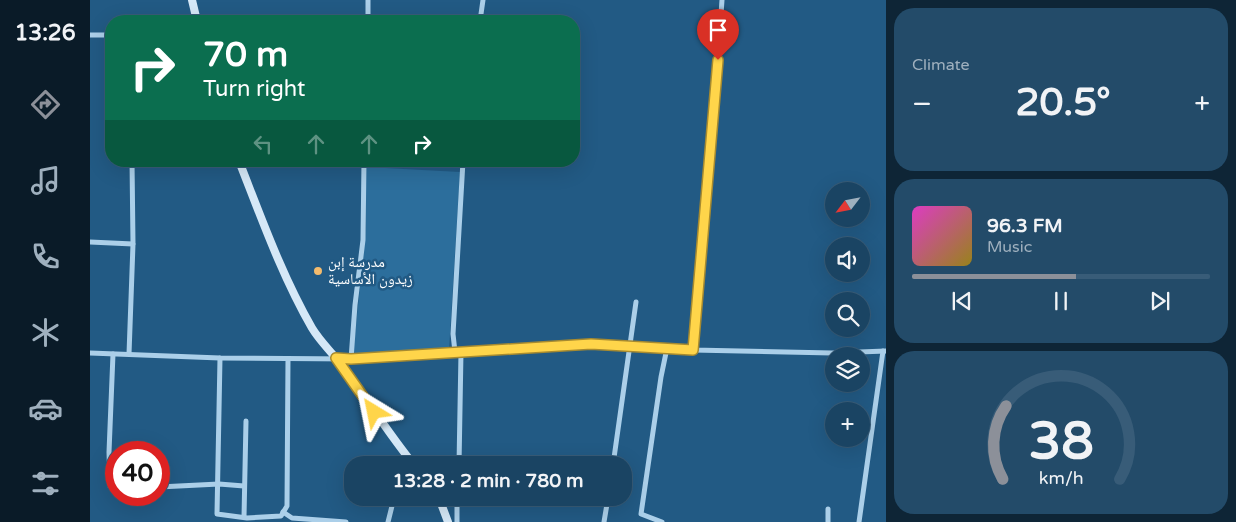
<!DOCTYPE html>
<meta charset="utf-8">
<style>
body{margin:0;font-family:"Varela Round","Noto Naskh Arabic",sans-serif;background:#234b69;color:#f1f3f6;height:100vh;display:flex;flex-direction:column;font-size:19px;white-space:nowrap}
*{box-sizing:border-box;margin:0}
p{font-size:16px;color:#9fb0be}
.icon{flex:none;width:28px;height:28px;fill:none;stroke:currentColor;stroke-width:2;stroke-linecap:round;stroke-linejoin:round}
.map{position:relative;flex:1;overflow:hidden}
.sheet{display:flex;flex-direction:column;gap:8px;padding:8px;background:#0e2536;width:350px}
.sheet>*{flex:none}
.guide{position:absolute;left:15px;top:15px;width:475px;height:152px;border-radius:20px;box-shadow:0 5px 20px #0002,0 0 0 1px #385c78;background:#0b6e4f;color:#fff;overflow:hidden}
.needle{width:32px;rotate:238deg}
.controls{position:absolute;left:735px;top:182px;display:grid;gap:10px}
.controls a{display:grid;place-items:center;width:45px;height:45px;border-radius:50%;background:#1a4463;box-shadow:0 5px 20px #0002,0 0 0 1px #385c78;font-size:25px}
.speed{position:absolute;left:15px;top:441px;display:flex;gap:10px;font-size:25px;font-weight:700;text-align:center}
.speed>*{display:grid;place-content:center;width:65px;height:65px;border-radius:50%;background:#1a4463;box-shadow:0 5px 20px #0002,0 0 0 1px #385c78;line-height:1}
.speed .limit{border:8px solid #d22;background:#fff;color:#111}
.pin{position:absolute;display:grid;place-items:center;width:42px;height:42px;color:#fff;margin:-51px -21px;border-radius:50% 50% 50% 0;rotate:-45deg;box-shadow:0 0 5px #0007}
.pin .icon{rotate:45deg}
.me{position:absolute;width:55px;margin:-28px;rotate:325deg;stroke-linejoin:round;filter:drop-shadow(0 0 4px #0008)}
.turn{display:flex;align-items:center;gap:18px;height:105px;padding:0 15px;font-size:22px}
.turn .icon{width:65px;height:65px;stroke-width:2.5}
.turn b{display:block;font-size:35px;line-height:42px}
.lanes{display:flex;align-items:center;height:48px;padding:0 15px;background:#0003;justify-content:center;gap:25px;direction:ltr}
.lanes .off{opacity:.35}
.big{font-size:38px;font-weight:700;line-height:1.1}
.sheet .widget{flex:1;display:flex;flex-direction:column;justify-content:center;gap:8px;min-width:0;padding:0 18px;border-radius:20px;background:#234b69}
.sheet .dial{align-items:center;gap:0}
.dial svg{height:130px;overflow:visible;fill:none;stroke:#385c78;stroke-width:7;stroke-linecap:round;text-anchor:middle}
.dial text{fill:#f1f3f6;stroke:none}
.song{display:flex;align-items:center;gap:15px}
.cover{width:60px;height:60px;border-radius:8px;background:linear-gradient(135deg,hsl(310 70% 55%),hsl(50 70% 35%))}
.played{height:5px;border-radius:2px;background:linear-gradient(90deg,#8c9099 55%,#385c78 55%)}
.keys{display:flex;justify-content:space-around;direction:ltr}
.heat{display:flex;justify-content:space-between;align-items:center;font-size:28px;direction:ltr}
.trip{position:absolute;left:254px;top:456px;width:288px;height:50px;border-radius:20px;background:#1a4463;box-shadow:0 5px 20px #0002,0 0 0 1px #385c78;font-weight:700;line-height:50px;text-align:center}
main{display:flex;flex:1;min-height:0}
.tab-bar{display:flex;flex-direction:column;width:90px;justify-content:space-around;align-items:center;background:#0a1b28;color:#9fb0be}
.tab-bar .icon{width:35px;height:35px}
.tab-bar .selected{color:#8c9099}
.tab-bar b{font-size:22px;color:#f1f3f6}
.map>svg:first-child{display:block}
</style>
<main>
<nav class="tab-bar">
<b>13:26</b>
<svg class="icon selected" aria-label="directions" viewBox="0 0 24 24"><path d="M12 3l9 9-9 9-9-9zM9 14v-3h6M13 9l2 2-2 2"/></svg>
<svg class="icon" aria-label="music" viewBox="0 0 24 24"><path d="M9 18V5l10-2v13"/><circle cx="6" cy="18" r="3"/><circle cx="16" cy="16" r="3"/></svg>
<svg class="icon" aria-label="phone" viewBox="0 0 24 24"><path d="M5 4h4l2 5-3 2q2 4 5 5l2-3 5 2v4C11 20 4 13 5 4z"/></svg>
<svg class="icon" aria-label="climate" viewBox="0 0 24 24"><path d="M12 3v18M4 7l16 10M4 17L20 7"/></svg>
<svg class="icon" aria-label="car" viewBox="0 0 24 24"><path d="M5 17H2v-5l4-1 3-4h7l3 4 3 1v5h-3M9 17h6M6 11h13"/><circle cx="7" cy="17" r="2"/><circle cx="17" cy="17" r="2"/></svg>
<svg class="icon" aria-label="filters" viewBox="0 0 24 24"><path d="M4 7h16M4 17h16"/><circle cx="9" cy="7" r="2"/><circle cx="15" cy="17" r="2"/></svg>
</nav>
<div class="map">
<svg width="796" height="522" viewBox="0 0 796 522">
<rect width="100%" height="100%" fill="#225a84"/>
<polygon fill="#2c6e9c" points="276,167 370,172 359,349 354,351 263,355 276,228"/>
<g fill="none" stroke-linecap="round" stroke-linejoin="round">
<g stroke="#abcfe9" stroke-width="5">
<polyline points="278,0 278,21"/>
<polyline points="390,21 393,0"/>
<polyline points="0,35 21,35"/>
<polyline points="0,242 43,244"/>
<polyline points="603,350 620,170 632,0"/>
<polyline points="365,352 363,334 373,161"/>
<polyline points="0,353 130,358 261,359 501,344 603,350 742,353 796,351"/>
<polyline points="23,354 19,452 20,487 26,487"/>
<polyline points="39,354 43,244 42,161"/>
<polyline points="130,358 127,514 157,518 191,516 197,506 198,359"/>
<polyline points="261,359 265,305 273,240 274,161"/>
<polyline points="369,465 371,352"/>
<polyline points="523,465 546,302"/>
<polyline points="69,487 129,484 154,486"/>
<polyline points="193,512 202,518 256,522"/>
<polyline points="154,517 156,421"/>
<polyline points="298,522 303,502 350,498"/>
<polyline points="367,522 367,498"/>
<polyline points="514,522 518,498"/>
<polyline points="572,522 551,514 571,377 577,348"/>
<polyline points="738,522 738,509"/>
<polyline points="769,522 793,351"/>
</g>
<g stroke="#d5e8f7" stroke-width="8">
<polyline points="102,0 107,21"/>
<path d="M149,161c22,56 43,115 73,167 9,15 21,25 31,39 24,32 45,66 71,98"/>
<polyline points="349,498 358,522"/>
</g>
</g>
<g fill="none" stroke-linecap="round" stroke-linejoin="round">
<defs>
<polyline id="route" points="284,412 246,358 261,359 501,344 603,350 628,60"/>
</defs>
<use href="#route" stroke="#a68a30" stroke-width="12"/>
<use href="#route" stroke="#ffd54a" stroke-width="9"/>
</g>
<circle fill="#f4bb6d" stroke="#225a84" stroke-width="2" cx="228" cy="271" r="5"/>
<g text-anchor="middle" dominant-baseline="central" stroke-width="5" stroke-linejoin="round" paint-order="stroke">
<g font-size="15" fill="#fff" stroke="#225a84" text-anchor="start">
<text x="238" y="262">مدرسة إبن<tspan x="238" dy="17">زيدون الأساسية</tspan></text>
</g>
</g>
</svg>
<div class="controls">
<a><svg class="needle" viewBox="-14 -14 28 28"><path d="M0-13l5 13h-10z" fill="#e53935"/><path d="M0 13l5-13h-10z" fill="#9fb0be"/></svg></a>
<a><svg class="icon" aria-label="sound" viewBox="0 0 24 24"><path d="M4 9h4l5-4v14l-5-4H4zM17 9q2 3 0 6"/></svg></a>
<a><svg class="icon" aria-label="search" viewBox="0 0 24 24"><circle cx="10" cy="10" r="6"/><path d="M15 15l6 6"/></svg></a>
<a><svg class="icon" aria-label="layers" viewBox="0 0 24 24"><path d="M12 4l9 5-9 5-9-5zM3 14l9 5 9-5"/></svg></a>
<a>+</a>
</div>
<div class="speed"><div class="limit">40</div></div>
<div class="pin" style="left:628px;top:60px;background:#d93025"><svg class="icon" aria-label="arrive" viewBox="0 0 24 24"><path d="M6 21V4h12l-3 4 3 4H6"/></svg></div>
<svg class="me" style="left:284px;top:412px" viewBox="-20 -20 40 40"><path d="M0-17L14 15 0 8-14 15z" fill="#ffd54a" stroke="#fff" stroke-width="4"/></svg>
<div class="trip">13:28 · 2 min · 780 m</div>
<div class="guide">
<div class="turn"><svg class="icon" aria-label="right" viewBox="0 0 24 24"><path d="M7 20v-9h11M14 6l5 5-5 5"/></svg><div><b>70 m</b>Turn right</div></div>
<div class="lanes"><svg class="icon off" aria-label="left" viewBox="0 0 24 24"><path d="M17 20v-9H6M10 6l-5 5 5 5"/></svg><svg class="icon off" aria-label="ahead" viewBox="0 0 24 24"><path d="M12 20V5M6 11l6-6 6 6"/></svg><svg class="icon off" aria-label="ahead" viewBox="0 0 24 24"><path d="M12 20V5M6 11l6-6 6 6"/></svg><svg class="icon" aria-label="right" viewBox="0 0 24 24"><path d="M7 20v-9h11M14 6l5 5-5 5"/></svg></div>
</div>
</div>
<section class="sheet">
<div class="widget"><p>Climate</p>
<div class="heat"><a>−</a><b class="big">20.5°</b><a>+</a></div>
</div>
<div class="widget">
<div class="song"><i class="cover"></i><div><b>96.3 FM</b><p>Music</p></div></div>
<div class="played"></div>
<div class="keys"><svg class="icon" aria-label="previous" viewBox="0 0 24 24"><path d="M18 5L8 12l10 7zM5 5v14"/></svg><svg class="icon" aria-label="pause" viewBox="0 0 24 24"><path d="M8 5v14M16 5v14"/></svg><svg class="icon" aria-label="next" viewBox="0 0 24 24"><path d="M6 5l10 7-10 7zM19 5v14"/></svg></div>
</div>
<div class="widget dial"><svg viewBox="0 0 100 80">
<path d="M14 69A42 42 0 1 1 86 69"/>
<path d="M14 69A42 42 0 0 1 16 24" stroke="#8c9099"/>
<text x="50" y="56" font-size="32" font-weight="700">38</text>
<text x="50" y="72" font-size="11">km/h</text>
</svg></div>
</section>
</main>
